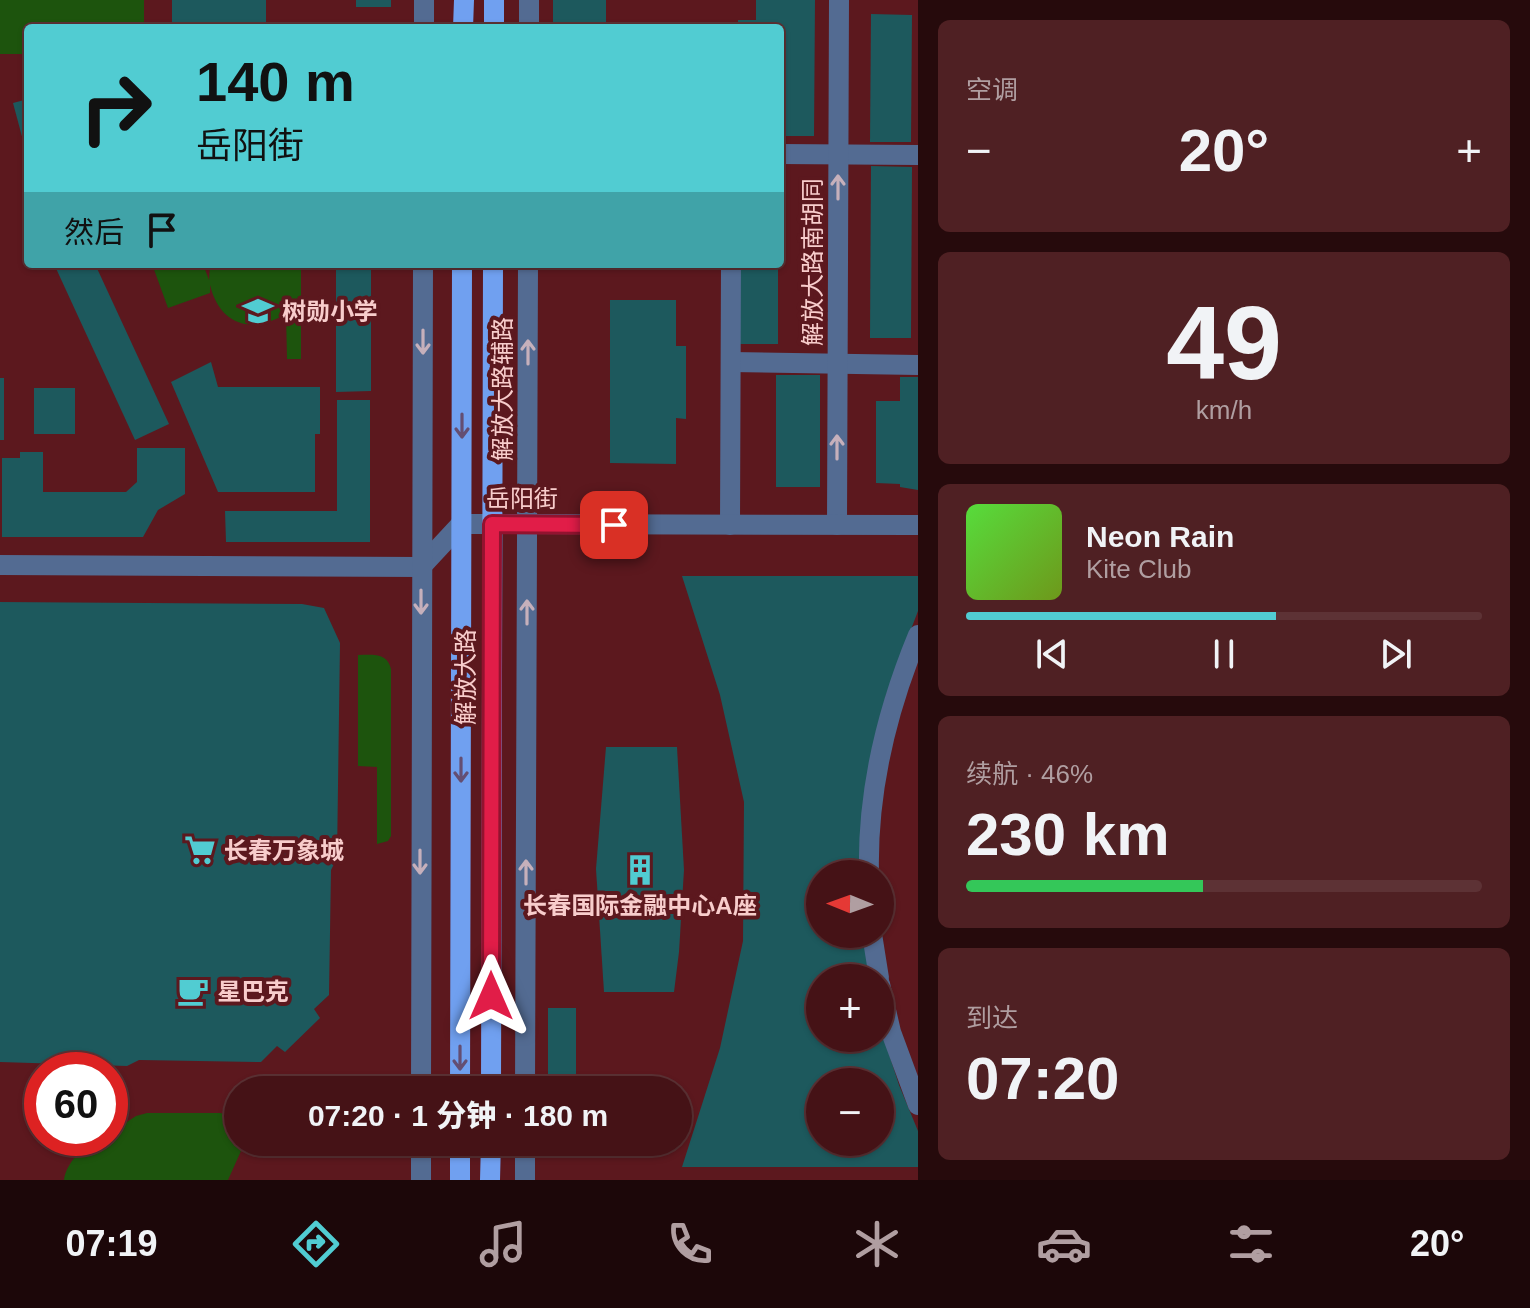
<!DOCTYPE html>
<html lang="zh">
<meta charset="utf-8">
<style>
body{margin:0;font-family:Arial,"Noto Sans SC",sans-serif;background:#4f2023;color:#f1f3f6;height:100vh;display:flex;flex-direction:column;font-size:30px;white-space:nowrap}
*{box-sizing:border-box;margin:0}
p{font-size:26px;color:#b09ea1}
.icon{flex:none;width:44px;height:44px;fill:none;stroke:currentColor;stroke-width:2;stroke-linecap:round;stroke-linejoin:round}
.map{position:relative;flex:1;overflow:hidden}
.sheet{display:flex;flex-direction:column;gap:20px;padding:20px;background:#260a0c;width:612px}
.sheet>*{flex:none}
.hud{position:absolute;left:24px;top:24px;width:760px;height:244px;border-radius:8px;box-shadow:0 2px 6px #0004,0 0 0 2px #5d3235;background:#51ccd2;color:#111;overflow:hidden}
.needle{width:52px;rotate:271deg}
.fabs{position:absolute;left:806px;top:860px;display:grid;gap:16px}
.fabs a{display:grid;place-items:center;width:88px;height:88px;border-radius:50%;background:#451216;box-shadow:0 2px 6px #0004,0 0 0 2px #5d3235;font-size:40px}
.speed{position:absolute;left:24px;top:1052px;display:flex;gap:16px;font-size:40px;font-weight:700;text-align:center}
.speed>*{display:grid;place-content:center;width:104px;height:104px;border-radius:50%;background:#451216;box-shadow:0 2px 6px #0004,0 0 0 2px #5d3235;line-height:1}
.speed .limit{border:12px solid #d22;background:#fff;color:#111}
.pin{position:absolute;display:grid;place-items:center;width:68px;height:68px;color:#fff;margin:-34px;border-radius:16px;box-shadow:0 4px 12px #0006}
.me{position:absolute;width:88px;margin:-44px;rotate:0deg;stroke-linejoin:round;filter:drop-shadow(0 0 6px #0008)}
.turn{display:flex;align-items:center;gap:28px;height:168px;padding:0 40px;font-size:36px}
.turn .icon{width:104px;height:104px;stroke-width:2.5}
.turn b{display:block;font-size:56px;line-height:68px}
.then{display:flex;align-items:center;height:76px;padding:0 40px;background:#0003;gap:16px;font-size:30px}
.big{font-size:60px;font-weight:800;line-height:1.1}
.sheet .tile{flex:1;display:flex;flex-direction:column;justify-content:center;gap:12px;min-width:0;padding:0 28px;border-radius:12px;background:#4f2023}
.sheet .dial{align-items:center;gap:0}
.dial b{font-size:104px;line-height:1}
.song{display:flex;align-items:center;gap:24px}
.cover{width:96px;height:96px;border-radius:12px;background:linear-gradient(135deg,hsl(110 70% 55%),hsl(80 70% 35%))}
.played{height:8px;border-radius:4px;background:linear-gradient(90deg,#51ccd2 60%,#5d3235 60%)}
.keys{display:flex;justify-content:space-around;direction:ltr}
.heat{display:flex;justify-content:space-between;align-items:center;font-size:44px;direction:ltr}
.charge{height:12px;border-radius:6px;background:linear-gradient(90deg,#34c759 46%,#5d3235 0)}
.trip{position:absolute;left:224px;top:1076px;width:468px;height:80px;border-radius:40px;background:#451216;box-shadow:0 2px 6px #0004,0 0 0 2px #5d3235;font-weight:800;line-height:80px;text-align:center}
.menu{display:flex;height:128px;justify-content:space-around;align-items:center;background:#1c0709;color:#b09ea1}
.menu .icon{width:56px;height:56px}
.menu .active{color:#51ccd2}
.menu b{font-size:36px;color:#f1f3f6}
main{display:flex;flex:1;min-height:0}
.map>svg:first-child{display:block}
</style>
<main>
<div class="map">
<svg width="918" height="1180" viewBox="0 0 918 1180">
<rect width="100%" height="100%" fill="#5c181e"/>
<g fill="#1d540d">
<polygon points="0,0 144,0 144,28 28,28 28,54 0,54"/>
<path d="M152,264h51l6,16 1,-16h91v95h-14l-1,-45c-34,20 -66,12 -76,-29v8l-42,15z"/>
<path d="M358,655c14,0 29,-3 33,14v167l-3,5 -11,3v-77l-19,-1z"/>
<path d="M147,1113h73l18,4v25h7l-17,38h-164c2,-19 26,-42 46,-42v-5l26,-17z"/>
</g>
<g fill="#1d595d" fill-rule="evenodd">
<rect x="172" y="0" width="94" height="28"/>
<rect x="356" y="0" width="35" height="7"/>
<rect x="553" y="0" width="53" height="28"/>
<polygon points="756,0 815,0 814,136 780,136 780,28 738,28 738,20 756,20"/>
<polygon points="871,14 912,15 911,142 870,142"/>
<polygon points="28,99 28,143 24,144 13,103"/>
<polygon points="871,166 912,167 911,338 870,338"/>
<polygon points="54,264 95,264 169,424 135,440"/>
<polygon points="336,264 371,264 371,391 336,392"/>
<rect x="736" y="264" width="42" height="80"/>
<polygon points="610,300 676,300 676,346 686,346 686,419 676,418 676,464 610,463"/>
<polygon points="211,362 218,387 320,387 320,434 315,434 315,492 218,492 171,382"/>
<rect x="776" y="375" width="44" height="112"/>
<polygon points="900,377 918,377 918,490 900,487 900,484 876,483 876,401 900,401"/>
<rect x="0" y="378" width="4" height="62"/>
<rect x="34" y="388" width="41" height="46"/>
<polygon points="337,400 370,400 370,542 226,542 225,511 337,511"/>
<polygon points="137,448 185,448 185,494 158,510 143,537 2,537 2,458 20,458 20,452 43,452 43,492 126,492 137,482"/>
<path d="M682,576h236v35l-32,84 -26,179h-40v60h44l6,44h-50v60h60l1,-9 18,56 19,46v36h-236l38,-119 23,-107 1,-139 -24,-107zM820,1082h60v60h-60z"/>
<polygon points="0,602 302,604 324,608 340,643 337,858 331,870 329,995 314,1009 320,1018 285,1052 277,1046 261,1062 139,1060 127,1066 0,1062"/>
<polygon points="606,747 677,747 684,870 679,952 674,992 604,992 596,869"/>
<rect x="548" y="1008" width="28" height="82"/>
</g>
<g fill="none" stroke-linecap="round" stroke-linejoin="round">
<g stroke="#536b92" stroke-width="20">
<polyline points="424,28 424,0"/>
<polyline points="529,28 529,0"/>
<polyline points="780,154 918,155"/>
<polyline points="731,362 918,365"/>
<polyline points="730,525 731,264"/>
<polyline points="837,525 839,0"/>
<polyline points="0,565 421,567 461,524 918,525"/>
<path d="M869,874c-2,-82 18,-164 49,-239"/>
<polyline points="872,934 879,978"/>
<polyline points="880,984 891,1032 918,1105"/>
<polyline points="421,1090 423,264"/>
<polyline points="525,1090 528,264"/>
<polyline points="421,1142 421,1180"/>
<polyline points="525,1180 525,1142"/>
</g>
<g stroke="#70a0f0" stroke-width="20">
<polyline points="463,28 464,0"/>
<polyline points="494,28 494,0"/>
<polyline points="460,1090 462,264"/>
<polyline points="491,1090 493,264"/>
<polyline points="460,1180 460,1142"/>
<polyline points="490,1180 491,1142"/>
</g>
</g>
<defs><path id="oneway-shaft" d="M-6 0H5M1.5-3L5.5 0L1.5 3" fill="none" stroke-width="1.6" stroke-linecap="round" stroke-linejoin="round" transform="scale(2)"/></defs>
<g stroke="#c6b0bb">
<use href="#oneway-shaft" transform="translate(838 187) rotate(-90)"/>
<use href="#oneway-shaft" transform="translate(423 342) rotate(90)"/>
<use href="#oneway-shaft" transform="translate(528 352) rotate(-90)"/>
<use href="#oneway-shaft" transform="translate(837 447) rotate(-90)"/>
<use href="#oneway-shaft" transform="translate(421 602) rotate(90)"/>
<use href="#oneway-shaft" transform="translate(527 612) rotate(-90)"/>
<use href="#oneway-shaft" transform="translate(420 862) rotate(90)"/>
<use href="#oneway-shaft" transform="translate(526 872) rotate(-90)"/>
</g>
<g stroke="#644e72">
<use href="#oneway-shaft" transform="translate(462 426) rotate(90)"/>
<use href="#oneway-shaft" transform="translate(461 770) rotate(90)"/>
<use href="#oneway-shaft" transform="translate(460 1058) rotate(90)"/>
</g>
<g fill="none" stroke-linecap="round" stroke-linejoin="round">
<defs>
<polyline id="route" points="491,996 492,524 614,525"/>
</defs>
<use href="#route" stroke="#92132f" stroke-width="20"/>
<use href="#route" stroke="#e11d48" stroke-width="14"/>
</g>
<defs>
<symbol id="school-bare" viewBox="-9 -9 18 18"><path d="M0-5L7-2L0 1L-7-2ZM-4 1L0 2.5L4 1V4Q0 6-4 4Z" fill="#51ccd2" stroke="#5c181e" stroke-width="2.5" paint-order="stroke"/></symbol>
<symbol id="supermarket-bare" viewBox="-9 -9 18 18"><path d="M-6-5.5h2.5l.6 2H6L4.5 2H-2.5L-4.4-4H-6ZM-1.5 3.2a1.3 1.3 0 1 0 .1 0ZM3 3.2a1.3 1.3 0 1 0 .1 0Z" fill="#51ccd2" stroke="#5c181e" stroke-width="2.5" paint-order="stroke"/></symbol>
<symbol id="building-bare" viewBox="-9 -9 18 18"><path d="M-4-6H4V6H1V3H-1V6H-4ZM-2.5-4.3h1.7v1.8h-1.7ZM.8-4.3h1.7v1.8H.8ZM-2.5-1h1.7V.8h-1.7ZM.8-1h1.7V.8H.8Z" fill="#51ccd2" stroke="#5c181e" stroke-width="2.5" paint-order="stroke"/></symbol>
<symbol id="cafe-bare" viewBox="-9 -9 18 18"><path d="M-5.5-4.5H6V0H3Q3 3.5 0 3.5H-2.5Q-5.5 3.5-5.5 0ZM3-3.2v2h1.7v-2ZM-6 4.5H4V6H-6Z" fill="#51ccd2" stroke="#5c181e" stroke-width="2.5" paint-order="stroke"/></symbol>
</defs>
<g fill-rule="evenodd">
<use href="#school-bare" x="236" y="289" width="44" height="44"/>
<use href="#supermarket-bare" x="178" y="828" width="44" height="44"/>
<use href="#building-bare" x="618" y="848" width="44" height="44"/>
<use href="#cafe-bare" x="171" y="969" width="44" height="44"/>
</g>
<g text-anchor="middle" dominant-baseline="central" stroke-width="8" stroke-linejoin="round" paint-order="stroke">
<g font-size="24" fill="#f8cdcc" stroke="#5c181e">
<text transform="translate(812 262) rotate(-90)">解放大路南胡同</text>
<text transform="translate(502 389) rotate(-90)">解放大路辅路</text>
<text x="522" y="498">岳阳街</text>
<text transform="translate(465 677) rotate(-90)">解放大路</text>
</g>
<g font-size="24" font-weight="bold" fill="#f8cdcc" stroke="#5c181e" text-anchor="start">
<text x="282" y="311">树勋小学</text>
<text x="224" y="850">长春万象城</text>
<text x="640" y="905" text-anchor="middle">长春国际金融中心A座</text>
<text x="217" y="991">星巴克</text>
</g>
</g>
</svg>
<div class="fabs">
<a><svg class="needle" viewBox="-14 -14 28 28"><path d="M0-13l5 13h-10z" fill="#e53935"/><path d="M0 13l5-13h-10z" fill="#b09ea1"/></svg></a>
<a>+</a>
<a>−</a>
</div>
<div class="speed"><div class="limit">60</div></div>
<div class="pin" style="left:614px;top:525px;background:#d93025"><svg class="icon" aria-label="arrive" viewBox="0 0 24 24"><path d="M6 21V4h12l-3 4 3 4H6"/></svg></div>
<svg class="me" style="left:491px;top:996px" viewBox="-20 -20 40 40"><path d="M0-17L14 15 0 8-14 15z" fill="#e11d48" stroke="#fff" stroke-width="4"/></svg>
<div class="trip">07:20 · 1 分钟 · 180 m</div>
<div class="hud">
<div class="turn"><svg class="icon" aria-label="right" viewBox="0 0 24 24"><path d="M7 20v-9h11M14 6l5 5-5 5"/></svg><div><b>140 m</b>岳阳街</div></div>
<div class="then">然后<svg class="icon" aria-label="arrive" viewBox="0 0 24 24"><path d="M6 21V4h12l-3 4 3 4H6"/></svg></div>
</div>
</div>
<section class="sheet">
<div class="tile"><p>空调</p>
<div class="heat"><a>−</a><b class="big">20°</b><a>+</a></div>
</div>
<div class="tile dial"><b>49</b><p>km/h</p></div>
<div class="tile">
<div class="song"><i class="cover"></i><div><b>Neon Rain</b><p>Kite Club</p></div></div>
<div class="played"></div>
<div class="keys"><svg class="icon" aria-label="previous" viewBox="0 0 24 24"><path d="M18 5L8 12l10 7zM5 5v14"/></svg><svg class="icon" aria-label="pause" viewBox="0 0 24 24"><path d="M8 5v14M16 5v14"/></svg><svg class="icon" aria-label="next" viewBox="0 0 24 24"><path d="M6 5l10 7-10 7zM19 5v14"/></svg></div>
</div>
<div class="tile"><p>续航 · 46%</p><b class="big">230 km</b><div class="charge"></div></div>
<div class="tile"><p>到达</p><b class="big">07:20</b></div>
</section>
</main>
<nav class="menu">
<b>07:19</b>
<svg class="icon active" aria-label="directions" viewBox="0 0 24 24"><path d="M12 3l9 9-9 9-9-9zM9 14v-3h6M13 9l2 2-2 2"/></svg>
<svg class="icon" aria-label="music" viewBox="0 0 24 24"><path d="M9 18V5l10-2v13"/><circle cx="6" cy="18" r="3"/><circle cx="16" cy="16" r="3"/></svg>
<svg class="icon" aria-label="phone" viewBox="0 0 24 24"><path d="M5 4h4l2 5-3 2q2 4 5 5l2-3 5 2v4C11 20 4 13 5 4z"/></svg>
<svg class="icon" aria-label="climate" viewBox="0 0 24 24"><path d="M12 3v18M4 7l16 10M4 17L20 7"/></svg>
<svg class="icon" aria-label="car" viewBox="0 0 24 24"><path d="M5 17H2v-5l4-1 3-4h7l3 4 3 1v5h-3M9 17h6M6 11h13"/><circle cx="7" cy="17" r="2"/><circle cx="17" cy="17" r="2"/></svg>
<svg class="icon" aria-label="filters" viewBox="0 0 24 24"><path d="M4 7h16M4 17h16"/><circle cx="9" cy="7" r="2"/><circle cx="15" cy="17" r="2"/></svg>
<b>20°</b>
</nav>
